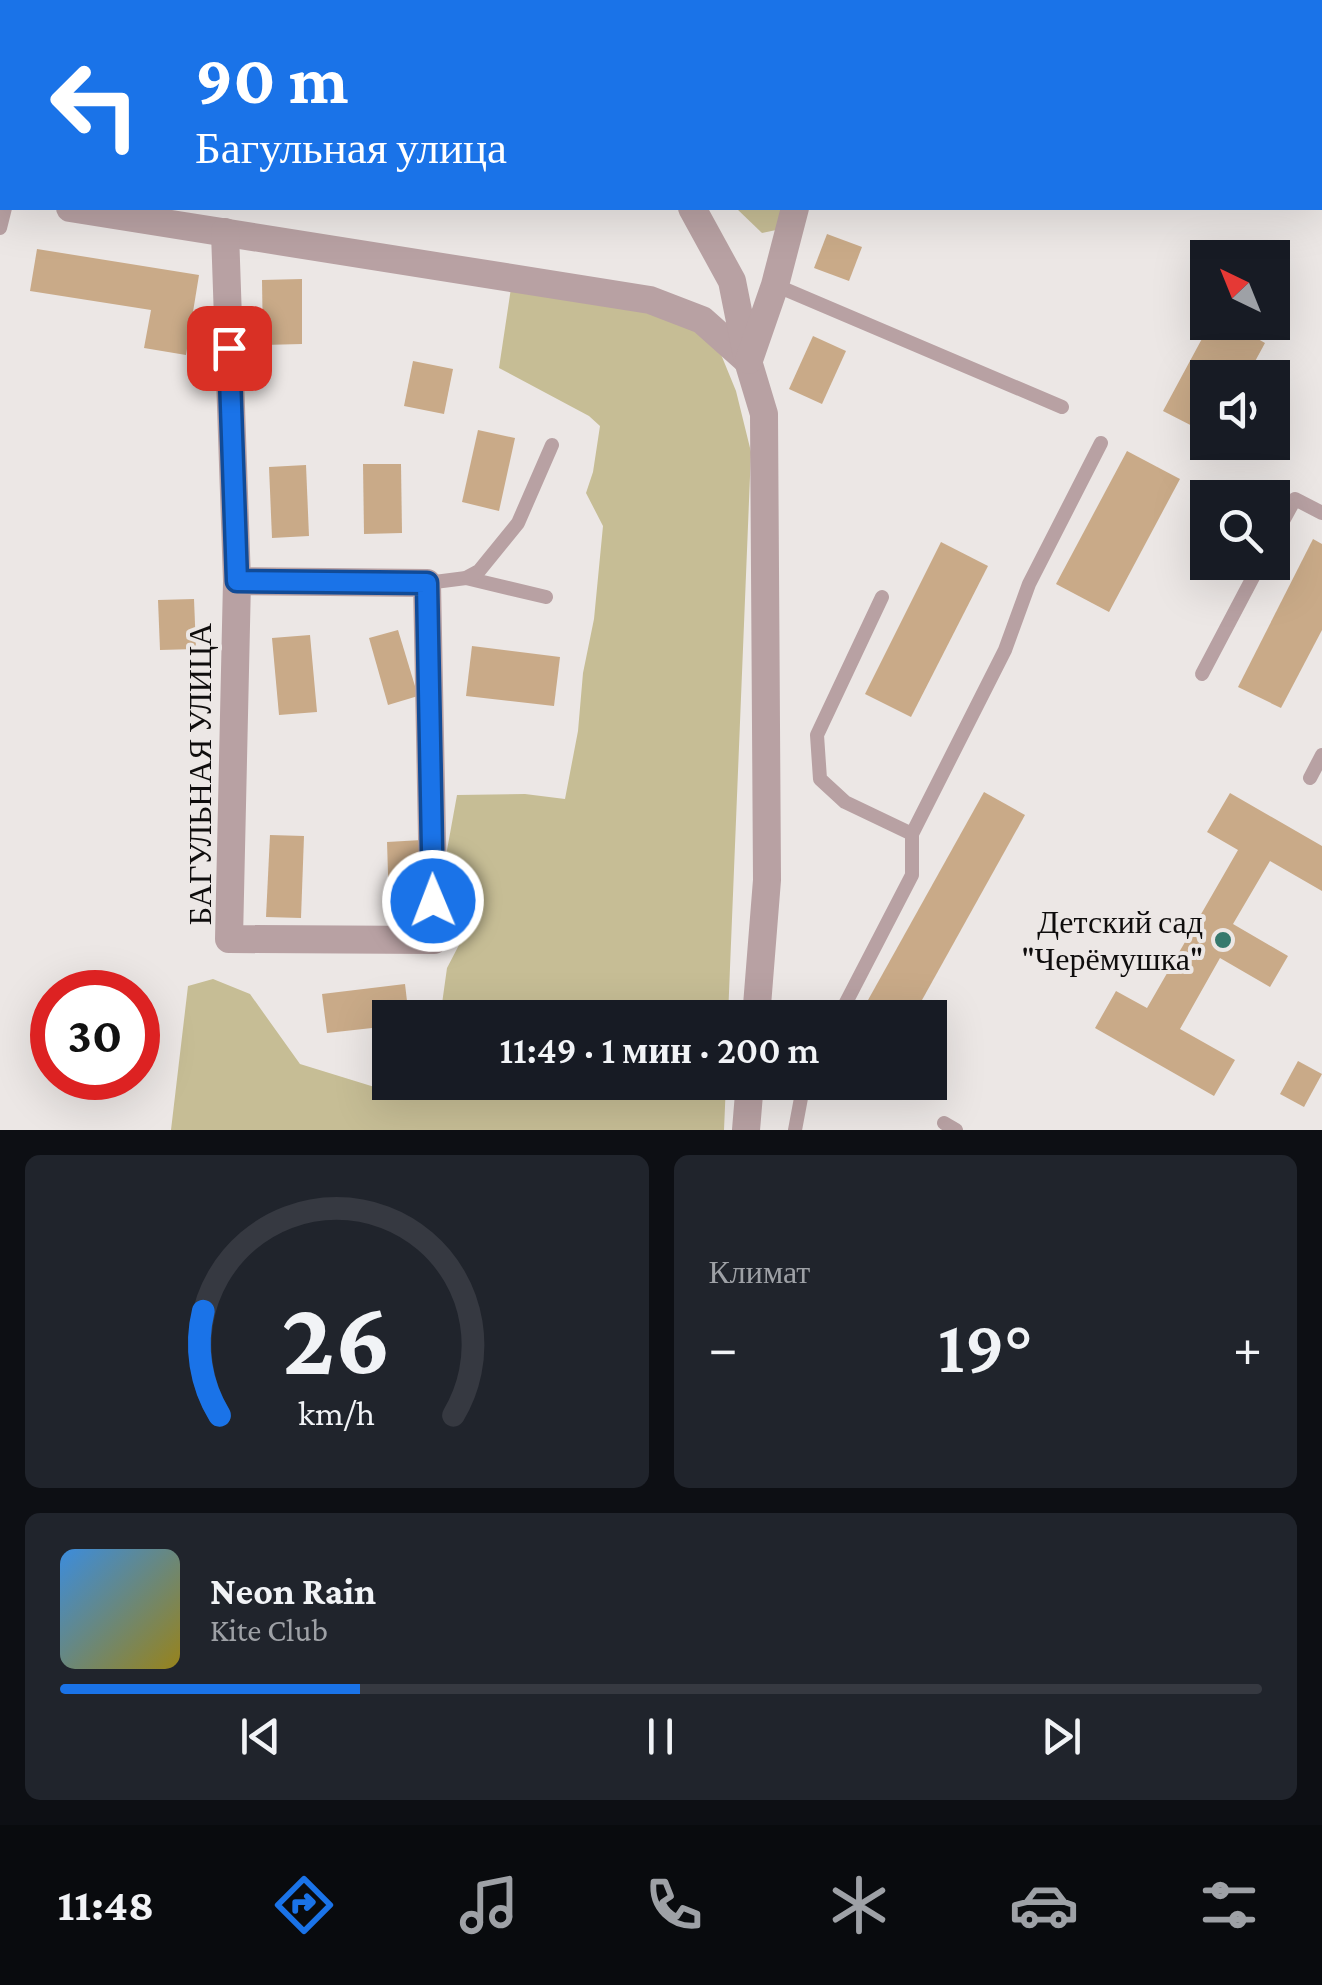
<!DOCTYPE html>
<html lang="ru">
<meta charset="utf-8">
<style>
body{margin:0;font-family:"Crimson Pro",serif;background:#20242c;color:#f1f3f6;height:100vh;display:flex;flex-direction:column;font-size:38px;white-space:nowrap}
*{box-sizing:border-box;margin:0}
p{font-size:32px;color:#9ea1a6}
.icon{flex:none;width:55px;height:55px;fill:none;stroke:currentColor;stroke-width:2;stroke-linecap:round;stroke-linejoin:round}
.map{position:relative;height:1130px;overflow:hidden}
.sheet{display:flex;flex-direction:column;gap:25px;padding:25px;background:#0d0f14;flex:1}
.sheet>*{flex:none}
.top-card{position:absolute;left:0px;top:0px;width:1322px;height:210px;box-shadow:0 10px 40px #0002;background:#1a73e8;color:#fff;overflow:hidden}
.needle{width:65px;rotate:317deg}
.buttons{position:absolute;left:1190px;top:240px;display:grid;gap:20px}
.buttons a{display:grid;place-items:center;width:100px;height:100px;border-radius:0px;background:#171b24;box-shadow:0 10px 40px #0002;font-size:50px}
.speed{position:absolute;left:30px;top:970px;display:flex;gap:20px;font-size:50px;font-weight:700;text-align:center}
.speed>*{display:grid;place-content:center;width:130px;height:130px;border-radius:50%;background:#171b24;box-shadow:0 10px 40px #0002;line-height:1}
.speed .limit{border:15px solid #d22;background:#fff;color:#111}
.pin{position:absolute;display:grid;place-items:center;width:85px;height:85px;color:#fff;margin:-42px;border-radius:20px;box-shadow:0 5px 15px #0006}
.me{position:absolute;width:110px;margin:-55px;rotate:359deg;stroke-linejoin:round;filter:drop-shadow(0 0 8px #0008)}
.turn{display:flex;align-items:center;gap:35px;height:210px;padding:0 30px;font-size:45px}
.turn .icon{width:130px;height:130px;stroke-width:2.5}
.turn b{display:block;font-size:70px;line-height:85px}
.big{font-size:75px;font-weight:600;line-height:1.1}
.sheet .card{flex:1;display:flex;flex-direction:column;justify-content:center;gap:15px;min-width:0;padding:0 35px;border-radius:15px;background:#20242c}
.sheet .dial{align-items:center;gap:0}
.dial svg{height:260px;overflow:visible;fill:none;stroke:#363941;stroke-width:7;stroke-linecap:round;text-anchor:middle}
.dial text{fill:#f1f3f6;stroke:none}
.song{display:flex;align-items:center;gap:30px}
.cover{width:120px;height:120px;border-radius:15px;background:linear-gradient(135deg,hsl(210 70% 55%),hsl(50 70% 35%))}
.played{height:10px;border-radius:5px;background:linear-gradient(90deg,#1a73e8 25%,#363941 25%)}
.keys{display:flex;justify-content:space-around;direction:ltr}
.heat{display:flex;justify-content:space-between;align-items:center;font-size:55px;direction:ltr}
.sheet .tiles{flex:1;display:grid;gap:25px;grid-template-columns:1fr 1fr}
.card:last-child{grid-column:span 2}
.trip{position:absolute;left:372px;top:1000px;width:575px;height:100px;border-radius:0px;background:#171b24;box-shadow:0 10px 40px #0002;font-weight:600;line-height:100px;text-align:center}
.tabs{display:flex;height:160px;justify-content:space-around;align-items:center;background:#090b0e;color:#9ea1a6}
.tabs .icon{width:70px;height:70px}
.tabs .on{color:#1a73e8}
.tabs b{font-size:45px;color:#f1f3f6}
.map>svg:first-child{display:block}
</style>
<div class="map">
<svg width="1322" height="1130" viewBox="0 0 1322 1130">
<rect width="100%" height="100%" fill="#ece7e5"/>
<g fill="#c6bd95">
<polygon points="736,208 789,208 781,229 762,233"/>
<polygon points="511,288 636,307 692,325 720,352 736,391 751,452 728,1017 440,1018 447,968 472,920 443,872 457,795 525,794 565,799 578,731 583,673 594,619 603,526 586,493 593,472 600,426 589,416 499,368"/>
<polygon points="213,979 250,994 300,1064 381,1089 390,1079 390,1082 726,1083 724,1130 171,1130 188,986"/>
</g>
<g fill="#c9aa88">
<polygon points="827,234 862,247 849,281 814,268"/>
<polygon points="37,249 199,275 186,355 144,348 151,310 30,291"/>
<polygon points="302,279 302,344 263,345 262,280"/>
<polygon points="1211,322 1228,322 1265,343 1246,378 1208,378 1208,434 1163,411"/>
<polygon points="813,336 846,351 822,404 789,389"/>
<polygon points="413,361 453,369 444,414 404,406"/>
<polygon points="478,430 515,438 499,511 462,502"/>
<polygon points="1127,451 1180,479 1109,612 1056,584"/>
<polygon points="363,464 401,464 402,533 364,534"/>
<polygon points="306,465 309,536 272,538 269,467"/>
<polygon points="1313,539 1322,544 1322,630 1281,708 1238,687"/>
<polygon points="941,542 988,566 911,717 865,694"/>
<polygon points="194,599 196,649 160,650 158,600"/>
<polygon points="398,630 418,696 388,705 369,638"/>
<polygon points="310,635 317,712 279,715 272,638"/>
<polygon points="472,646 560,657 554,706 466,696"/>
<polygon points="984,792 1025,815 912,1018 858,1018"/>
<polygon points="1230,793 1322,846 1322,891 1270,861 1233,924 1288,956 1270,987 1220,958 1180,1029 1235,1060 1214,1096 1095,1028 1116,991 1147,1008 1238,850 1207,832"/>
<polygon points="270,835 304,836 301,918 266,917"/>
<polygon points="422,840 424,904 389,905 387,842"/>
<polygon points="405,984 409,1018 390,1018 390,1026 327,1033 322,994"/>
<polygon points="1298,1061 1322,1074 1304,1107 1280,1094"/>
</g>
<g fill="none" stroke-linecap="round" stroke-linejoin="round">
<g stroke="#b8a1a3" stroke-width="14">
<polyline points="0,228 5,208"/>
<polyline points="775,285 1062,407"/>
<polyline points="1272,541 1295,499 1322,513"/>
<polyline points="466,578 546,597"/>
<polyline points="427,583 466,578 479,571 518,523 552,445"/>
<polyline points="882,597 817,735 820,779 845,802 912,834"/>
<polyline points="1202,674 1261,562"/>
<polyline points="1310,778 1322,755"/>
<polyline points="838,1018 912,875 912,834 1005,650 1029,584 1101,443"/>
<polyline points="944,1123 956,1130"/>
<polyline points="795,1130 804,1082"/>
</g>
<g stroke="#b8a1a3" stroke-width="28">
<polyline points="652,2 653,0"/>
<polyline points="852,2 853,0"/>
<polyline points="0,197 2,197"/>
<polyline points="70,208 650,300 702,320 748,361"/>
<polyline points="692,208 732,281 748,361 764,414 767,880 756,1018"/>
<polyline points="225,232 237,581 229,939 434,940 427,583 237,581"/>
<polyline points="749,360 775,285 795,208"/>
<polyline points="746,1130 750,1082"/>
</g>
</g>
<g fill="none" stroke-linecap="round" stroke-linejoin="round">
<defs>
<polyline id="route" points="229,348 237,581 427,583 433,901"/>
</defs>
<use href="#route" stroke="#114b97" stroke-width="25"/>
<use href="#route" stroke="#1a73e8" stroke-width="18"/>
</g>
<circle fill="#36796d" stroke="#ece7e5" stroke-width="4" cx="1223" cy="940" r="10"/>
<g text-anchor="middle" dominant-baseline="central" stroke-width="8" stroke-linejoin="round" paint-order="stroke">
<g font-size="32" fill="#0f0d0d" stroke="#ece7e5">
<text transform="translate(200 774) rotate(-90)">БАГУЛЬНАЯ УЛИЦА</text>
</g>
<g font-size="32" fill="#0f0d0d" stroke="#ece7e5" text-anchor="end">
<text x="1203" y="922">Детский сад<tspan x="1203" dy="37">"Черёмушка"</tspan></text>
</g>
</g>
</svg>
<div class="buttons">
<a><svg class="needle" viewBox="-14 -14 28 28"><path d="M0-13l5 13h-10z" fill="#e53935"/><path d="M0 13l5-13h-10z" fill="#9ea1a6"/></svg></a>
<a><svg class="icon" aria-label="sound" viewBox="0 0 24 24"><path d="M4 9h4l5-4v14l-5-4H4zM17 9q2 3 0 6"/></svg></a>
<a><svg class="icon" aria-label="search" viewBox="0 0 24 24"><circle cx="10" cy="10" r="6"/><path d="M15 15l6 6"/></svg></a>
</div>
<div class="speed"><div class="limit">30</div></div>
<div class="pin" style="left:229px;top:348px;background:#d93025"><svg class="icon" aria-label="arrive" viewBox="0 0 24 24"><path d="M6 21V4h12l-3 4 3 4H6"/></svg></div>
<svg class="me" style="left:433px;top:901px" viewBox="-20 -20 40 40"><circle r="17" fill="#1a73e8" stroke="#fff" stroke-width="3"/><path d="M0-11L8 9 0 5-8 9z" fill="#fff"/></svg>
<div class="trip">11:49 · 1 мин · 200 m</div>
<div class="top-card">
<div class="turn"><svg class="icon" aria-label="left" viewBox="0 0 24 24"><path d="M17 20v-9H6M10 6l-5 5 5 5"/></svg><div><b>90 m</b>Багульная улица</div></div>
</div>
</div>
<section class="sheet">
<div class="tiles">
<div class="card dial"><svg viewBox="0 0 100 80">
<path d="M14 69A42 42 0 1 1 86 69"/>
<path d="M14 69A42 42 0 0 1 9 37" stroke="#1a73e8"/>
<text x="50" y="56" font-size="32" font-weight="700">26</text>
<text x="50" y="72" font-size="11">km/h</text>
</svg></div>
<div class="card"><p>Климат</p>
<div class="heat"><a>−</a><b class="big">19°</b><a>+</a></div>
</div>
<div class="card">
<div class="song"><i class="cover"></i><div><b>Neon Rain</b><p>Kite Club</p></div></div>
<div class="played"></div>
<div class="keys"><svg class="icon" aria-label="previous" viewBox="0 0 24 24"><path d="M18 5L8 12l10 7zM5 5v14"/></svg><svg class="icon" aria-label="pause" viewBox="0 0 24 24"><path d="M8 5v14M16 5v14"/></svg><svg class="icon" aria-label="next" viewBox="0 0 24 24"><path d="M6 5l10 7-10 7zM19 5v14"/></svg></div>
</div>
</div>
</section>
<nav class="tabs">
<b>11:48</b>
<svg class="icon on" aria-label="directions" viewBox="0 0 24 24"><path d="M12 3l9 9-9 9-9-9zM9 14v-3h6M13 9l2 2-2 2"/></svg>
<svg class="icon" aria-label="music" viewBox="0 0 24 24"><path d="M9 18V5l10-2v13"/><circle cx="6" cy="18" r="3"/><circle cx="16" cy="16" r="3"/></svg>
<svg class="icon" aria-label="phone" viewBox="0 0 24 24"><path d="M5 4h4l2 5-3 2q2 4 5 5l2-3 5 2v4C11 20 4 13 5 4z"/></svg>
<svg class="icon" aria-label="climate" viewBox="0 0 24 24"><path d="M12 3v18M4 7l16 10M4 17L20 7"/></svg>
<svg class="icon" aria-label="car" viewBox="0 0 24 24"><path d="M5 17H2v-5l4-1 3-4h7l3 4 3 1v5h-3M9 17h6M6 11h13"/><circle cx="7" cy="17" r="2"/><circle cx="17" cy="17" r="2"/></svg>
<svg class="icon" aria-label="filters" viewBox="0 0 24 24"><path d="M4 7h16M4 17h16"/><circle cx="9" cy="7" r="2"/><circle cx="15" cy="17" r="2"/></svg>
</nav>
